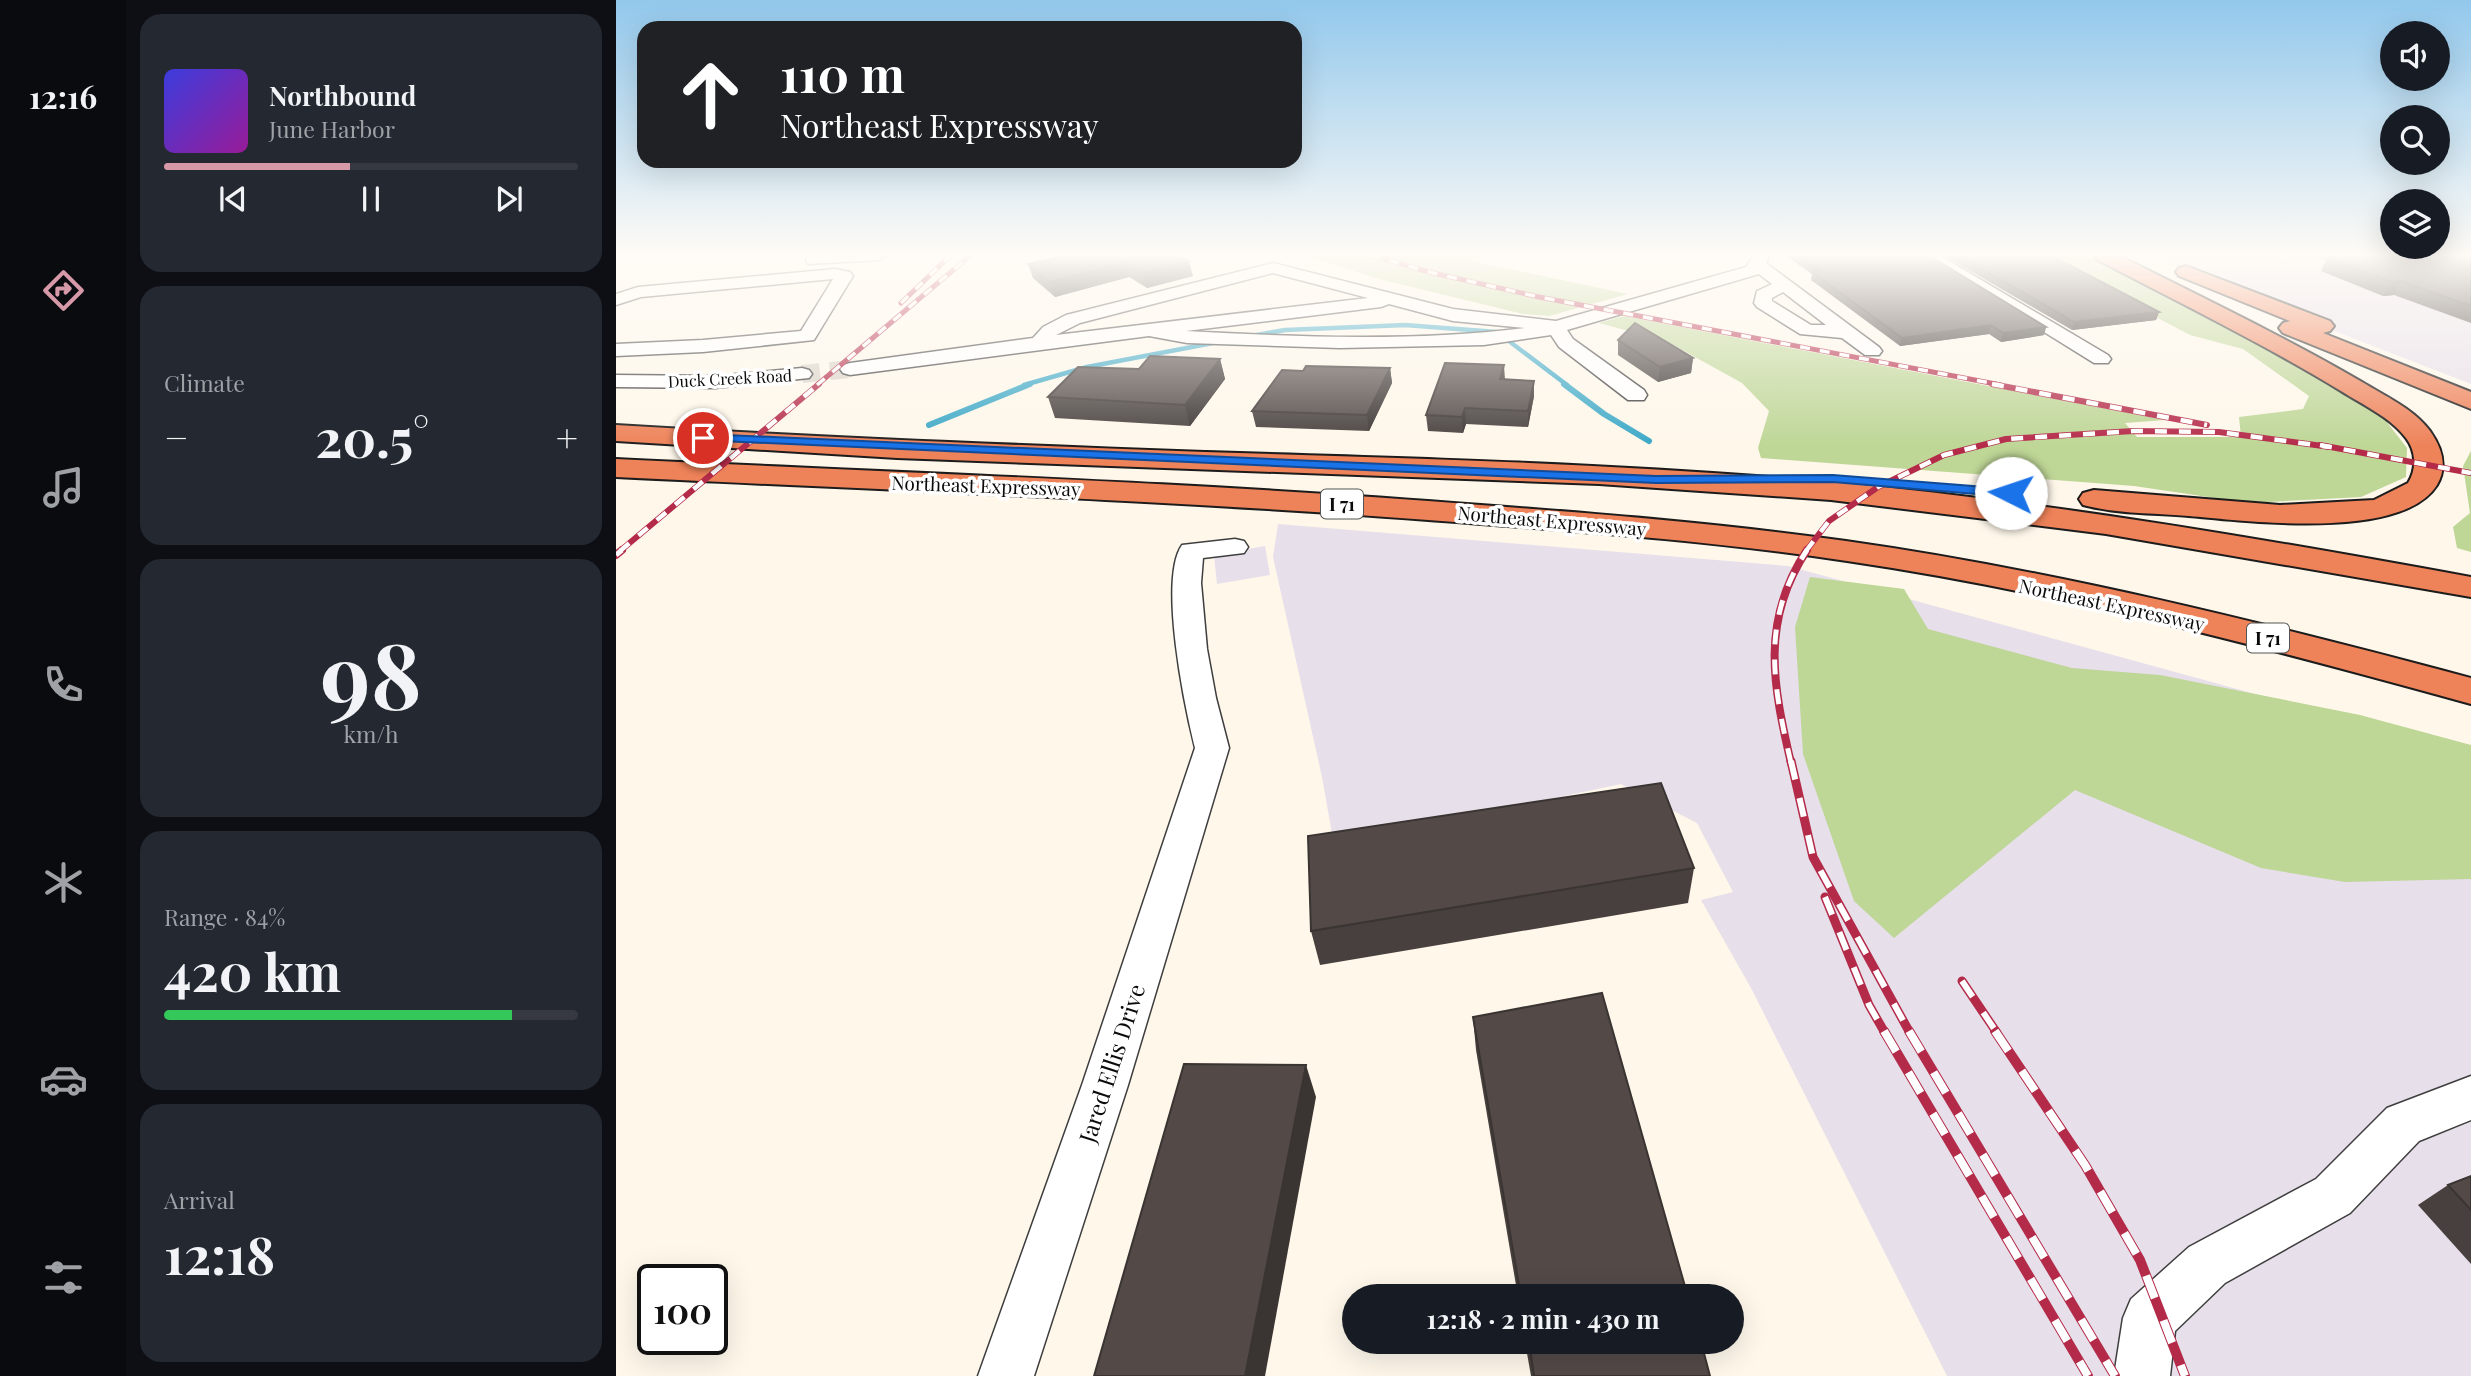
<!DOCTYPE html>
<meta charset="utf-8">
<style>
body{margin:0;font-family:"Playfair Display",serif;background:#242831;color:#f1f3f6;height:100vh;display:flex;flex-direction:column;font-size:26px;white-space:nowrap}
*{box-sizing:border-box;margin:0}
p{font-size:23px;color:#9ea1a6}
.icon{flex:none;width:38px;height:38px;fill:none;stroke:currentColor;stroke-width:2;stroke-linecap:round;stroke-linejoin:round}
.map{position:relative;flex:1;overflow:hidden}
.panel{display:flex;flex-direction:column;gap:14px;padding:14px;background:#0d0f14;width:490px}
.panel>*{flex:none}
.guide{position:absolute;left:21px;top:21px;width:665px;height:147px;border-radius:21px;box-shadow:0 7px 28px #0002;background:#202124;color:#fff;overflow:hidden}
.buttons{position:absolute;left:1764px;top:21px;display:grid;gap:14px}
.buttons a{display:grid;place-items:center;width:70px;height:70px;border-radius:50%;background:#171b24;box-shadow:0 7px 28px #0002;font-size:35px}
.speed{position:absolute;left:21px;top:1264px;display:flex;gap:14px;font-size:35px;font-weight:700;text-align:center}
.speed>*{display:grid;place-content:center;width:91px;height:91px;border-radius:50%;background:#171b24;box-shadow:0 7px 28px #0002;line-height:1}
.speed .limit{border:4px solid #111;border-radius:10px;background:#fff;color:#111}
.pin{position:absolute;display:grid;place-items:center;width:60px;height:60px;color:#fff;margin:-30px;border:4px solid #fff;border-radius:50%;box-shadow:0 2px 7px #0007}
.me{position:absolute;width:77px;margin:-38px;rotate:274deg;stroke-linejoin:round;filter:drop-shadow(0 0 5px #0008)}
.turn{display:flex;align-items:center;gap:24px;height:147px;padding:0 28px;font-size:32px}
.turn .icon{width:91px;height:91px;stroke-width:2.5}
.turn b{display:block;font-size:49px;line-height:60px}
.big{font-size:52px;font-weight:700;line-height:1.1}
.panel .widget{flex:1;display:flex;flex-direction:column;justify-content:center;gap:10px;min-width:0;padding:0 24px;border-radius:21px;background:#242831}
.panel .dial{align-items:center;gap:0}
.dial b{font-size:91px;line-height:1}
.song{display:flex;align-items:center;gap:21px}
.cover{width:84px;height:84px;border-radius:10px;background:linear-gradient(135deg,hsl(240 70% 55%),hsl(300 70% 35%))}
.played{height:7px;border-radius:4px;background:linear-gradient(90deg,#d699a8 45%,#363941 45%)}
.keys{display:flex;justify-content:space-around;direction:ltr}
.heat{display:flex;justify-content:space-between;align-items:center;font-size:38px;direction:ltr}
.charge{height:10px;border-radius:5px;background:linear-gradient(90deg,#34c759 84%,#363941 0)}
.trip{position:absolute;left:726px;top:1284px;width:402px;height:70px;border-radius:35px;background:#171b24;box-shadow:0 7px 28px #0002;font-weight:700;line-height:70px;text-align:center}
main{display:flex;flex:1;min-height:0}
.tabs{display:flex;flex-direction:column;width:126px;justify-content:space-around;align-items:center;background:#090b0e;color:#9ea1a6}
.tabs .icon{width:49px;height:49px}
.tabs .active{color:#d699a8}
.tabs b{font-size:32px;color:#f1f3f6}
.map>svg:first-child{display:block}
</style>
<main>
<nav class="tabs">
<b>12:16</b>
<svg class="icon active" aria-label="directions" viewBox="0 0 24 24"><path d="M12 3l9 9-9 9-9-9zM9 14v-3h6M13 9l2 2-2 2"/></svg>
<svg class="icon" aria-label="music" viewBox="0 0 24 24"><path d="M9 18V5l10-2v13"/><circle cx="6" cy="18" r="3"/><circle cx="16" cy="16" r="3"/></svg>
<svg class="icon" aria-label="phone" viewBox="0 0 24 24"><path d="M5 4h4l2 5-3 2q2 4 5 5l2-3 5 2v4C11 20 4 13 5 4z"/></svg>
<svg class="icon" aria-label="climate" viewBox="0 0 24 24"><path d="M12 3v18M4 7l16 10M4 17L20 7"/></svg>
<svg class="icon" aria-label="car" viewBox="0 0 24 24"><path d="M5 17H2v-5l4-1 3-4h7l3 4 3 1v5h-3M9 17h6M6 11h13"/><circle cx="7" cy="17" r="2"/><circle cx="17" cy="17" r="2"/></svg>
<svg class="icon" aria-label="filters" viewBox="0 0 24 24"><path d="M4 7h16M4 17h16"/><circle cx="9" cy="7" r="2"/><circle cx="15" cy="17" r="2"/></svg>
</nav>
<section class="panel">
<div class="widget">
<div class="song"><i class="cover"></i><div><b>Northbound</b><p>June Harbor</p></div></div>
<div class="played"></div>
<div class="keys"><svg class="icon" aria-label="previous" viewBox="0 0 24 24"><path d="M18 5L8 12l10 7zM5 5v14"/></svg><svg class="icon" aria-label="pause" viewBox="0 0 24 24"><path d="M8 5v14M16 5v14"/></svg><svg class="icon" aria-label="next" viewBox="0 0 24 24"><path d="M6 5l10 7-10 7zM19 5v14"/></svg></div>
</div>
<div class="widget"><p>Climate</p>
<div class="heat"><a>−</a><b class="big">20.5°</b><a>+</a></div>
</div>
<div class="widget dial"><b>98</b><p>km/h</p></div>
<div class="widget"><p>Range · 84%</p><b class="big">420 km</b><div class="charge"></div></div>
<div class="widget"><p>Arrival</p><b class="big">12:18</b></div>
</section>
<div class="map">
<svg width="1855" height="1376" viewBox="0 0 1855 1376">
<rect width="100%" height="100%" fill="#fef7ea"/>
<g fill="#e7dfea">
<polygon points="1530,255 1855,255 1855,384 1605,287"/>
<polygon points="662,524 1172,566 1855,753 1855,1376 1331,1376 1135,988 1085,900 1117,892 1081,823 1005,784 718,845 706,777 657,557"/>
<polygon points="649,546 654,575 601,584 598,555"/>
</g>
<g fill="#bed696">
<polygon points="689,255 845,255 860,262 1012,294 933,316 907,314 763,279"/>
<polygon points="1422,255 1469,255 1640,340 1760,408 1791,448 1790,477 1745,497 1633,503 1518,486 1145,458 1142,448 1153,411 1126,383 1050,341 983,323 1008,316 1549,420 1509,423 1521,437 1625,437 1623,417 1687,409 1693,396 1627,349 1574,335"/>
<polygon points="1855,451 1855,552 1841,548 1837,527 1854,513 1847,466"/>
<polygon points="1194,577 1288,589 1312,629 1456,668 1544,675 1744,715 1855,745 1855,879 1729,882 1645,868 1459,790 1278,938 1238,901 1187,754 1179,627"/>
</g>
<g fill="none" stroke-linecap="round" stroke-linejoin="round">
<g stroke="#3ca8c7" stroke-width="4.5">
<polyline points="635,336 669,330 789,325 881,332 951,385"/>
<polyline points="408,385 471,367 602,342"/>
</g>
<g stroke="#3ca8c7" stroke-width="6">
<polyline points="948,384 988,414 1033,441"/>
<polyline points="313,425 414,384"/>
</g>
<polyline stroke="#dad4c9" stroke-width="18" stroke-dasharray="18 10" stroke-linecap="butt" points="186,374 234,369"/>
<defs>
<g id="minor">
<polygon points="198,255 271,255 263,260 192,264 190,260 192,256"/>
<path d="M1138,255h16l-4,8 113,84 3,4 -3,4h-14l-23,-17 -42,-4 -43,-27 -3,-4 3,-12 15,-7 -13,-10 -192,56 6,9 71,51 3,5 -3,5h-16l-69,-53 -8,-12 -67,10 -144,3 -153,-5 -38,-7 -299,39 -7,-2 -3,-4 3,-4 7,-2 183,-25 10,-11 23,-12 207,-52 180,46 103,12 190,-54zM657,273l95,25 -312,37 24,-12zM1167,292l43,33h-15l-39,-24v-3zM773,304l64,17 72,7c-112,14 -227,9 -339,3l195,-24z"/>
<polygon points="1304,255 1323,255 1492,355 1495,359 1492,363 1478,363"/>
<polygon points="219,269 234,272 237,276 198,340 87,352 0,356 0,344 87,340 185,331 217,279 25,297 0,305 0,294 22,287"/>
<polygon points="186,368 193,370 196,374 193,378 99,388 0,387 0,375 99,376"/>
<path d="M619,539l9,2 4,6 -4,6 -41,5 -2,25 6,66 9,49 13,50 -101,337 -94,291h-56l104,-291 113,-337c-10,-40 -37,-169 -13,-203z"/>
<polygon points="1855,1076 1855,1120 1803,1141 1734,1213 1609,1283 1559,1331 1554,1376 1498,1376 1507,1318 1515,1299 1573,1247 1700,1179 1771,1108"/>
</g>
<g id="highway">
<path d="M1477,255h25c81,41 165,81 244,127 23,14 52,27 68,49 12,17 18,35 7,54 -35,56 -190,36 -248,31 -35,-3 -72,-2 -106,-11l-4,-6 4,-6 11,-3 186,15 94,-5 34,-17c9,-14 8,-32 -2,-45 -16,-21 -43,-33 -65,-47 -79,-48 -163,-89 -245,-132z"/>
<polygon points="1570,266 1714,321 1718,326 1714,331 1707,333 1855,392 1855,409 1667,333 1663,328 1667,323 1674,321 1563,276 1560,272 1563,268"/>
<path d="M0,425c196,12 393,20 589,27 209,6 419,12 627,30 215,20 427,56 639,95v20l-365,-63 -275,-34 -232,-16 -702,-26 -281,-17z"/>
<path d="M0,459c288,14 577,23 865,46 122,9 244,19 365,36 211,30 419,82 625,137v26c-206,-57 -413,-112 -624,-143 -121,-18 -243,-28 -366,-37 -288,-23 -576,-33 -865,-47z"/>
</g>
</defs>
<use href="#minor" stroke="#3e3e3e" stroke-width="3"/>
<use href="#highway" stroke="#1c1c1c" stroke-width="4"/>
<use href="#minor" fill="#fff" fill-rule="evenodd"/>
<use href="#highway" fill="#ee8259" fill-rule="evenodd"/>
<defs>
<g id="rail-far4">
<polyline points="754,255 817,273 923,297 1385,385"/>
<polyline points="285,303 335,255"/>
<polyline points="201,385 355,255"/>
</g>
<g id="rail-far3">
<polyline points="1376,384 1591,425"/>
<polyline points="1704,445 1855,473"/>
<polyline points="4,551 203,384"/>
<polyline points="1190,551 1213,521 1262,487 1328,455 1390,439 1517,431 1603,432 1714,447"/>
</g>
<g id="rail-far2">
<polyline points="0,555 6,550"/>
<path d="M1175,763c-18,-78 -31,-142 16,-213"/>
</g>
<g id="rail-far1">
<polyline points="1175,761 1197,857 1294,1033"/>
<polyline points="1209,897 1253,1005 1269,1033"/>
<polyline points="1346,981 1381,1033"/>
</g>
<g id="rail">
<polyline points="1268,1031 1472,1376"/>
<polyline points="1293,1031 1499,1376"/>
<polyline points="1379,1031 1469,1165 1524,1260 1569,1376"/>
</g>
</defs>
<use href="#rail-far4" stroke="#b42a49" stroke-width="5"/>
<use href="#rail-far3" stroke="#b42a49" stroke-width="6"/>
<use href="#rail-far2" stroke="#b42a49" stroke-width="8"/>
<use href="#rail-far1" stroke="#b42a49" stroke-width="9"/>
<use href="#rail" stroke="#b42a49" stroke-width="10"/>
<use href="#rail-far4" stroke="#fff" stroke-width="3.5" stroke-dasharray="10" stroke-linecap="butt"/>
<use href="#rail-far3" stroke="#fff" stroke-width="4.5" stroke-dasharray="12" stroke-linecap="butt"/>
<use href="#rail-far2" stroke="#fff" stroke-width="5" stroke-dasharray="15" stroke-linecap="butt"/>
<use href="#rail-far1" stroke="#fff" stroke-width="6" stroke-dasharray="19" stroke-linecap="butt"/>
<use href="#rail" stroke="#fff" stroke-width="8" stroke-dasharray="24" stroke-linecap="butt"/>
</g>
<g fill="#47403e">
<polygon points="435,255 562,255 577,276 531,288 513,277 439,297 417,278 412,264 439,257"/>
<polygon points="1169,255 1312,255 1430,327 1428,335 1385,342 1373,334 1284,346 1195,280 1196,274"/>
<polygon points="1327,255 1434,255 1543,312 1540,320 1456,330"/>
<polygon points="1698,255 1855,255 1855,323 1778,295 1767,296 1705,271 1710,260"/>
<polygon points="1002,340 1077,358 1075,373 1042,382 1002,355"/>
<polygon points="604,359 609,379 574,426 439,418 432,397 523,369"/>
<polygon points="888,365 888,380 918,381 918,396 912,427 850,424 847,433 812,431 810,415"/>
<polygon points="774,368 776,383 753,431 640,427 636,411 687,371"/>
<polygon points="1078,868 1072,903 704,965 695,931"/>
<polygon points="857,1017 1072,1297 902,1297 860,1050"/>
<polygon points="1855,1176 1855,1264 1802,1205 1832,1185"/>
<polygon points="909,1342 1085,1342 1094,1376 915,1376"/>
</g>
<g fill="#3a3432">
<polygon points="573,261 577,276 531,288 527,273"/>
<polygon points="509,262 513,277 439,297 434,282"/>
<polygon points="1785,281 1778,295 1767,296 1775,282"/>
<polygon points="1543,312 1540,320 1456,330 1458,322"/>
<polygon points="1375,325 1373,334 1284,346 1286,338"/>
<polygon points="1430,327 1428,335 1385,342 1387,333"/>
<polygon points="1077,358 1075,373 1042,382 1044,367"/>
<polygon points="604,359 609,379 574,426 569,405"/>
<polygon points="888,365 889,380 884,379"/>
<polygon points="774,368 776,383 753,431 751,415"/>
<polygon points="918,381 918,396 912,427 912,411"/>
<polygon points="849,408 850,424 847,433 846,417"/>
<polygon points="690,1065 700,1097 649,1376 629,1376"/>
</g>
<g fill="#534a48" stroke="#3a3432" stroke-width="2">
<polygon points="452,255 562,255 573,261 527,273 509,262 434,282 412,264"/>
<polygon points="1181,255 1312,255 1430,327 1387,333 1375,325 1286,338 1196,272 1205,271"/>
<polygon points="1342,255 1434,255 1543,312 1458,322"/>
<polygon points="1732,255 1855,255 1855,306 1785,281 1775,282 1711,258"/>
<polygon points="1019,323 1077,358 1044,367 1002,340"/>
<polygon points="534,356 604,359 569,405 432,397 462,367 523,369"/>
<polygon points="829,363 888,365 884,379 918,381 912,411 849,408 846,417 810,415"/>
<polygon points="690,366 774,368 751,415 636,411 666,370 687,371"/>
<polygon points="1045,783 1078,868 695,931 692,836"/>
<polygon points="986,993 1072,1297 905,1297 857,1017"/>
<polygon points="568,1064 690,1065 629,1376 478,1376"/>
<polygon points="1855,1176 1855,1210 1832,1185"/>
<polygon points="913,1342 1085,1342 1094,1376 918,1376"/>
</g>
<linearGradient id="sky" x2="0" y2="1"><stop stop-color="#92c8ec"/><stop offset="0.57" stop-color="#fffbf6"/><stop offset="1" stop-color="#fffbf6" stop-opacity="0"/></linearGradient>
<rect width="1855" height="447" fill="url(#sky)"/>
<polygon fill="#1a73e8" stroke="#114b97" stroke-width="2" points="87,434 1040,476 1217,475 1395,489 1401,493 1395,497 1217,482 1040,483 83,440 81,438"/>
<g text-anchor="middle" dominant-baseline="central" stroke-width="7" stroke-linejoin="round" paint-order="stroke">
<g font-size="16" fill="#0b0b0b" stroke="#fff">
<text transform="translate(114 378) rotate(-3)">Duck Creek Road</text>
</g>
<g fill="#fff" stroke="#545454" stroke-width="2">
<rect x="705" y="489.5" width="42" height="29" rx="5"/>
<rect x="1631" y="623.5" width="42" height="29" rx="5"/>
</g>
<g font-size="18" font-weight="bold" fill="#0b0b0b">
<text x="726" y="504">I 71</text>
<text x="1652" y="638">I 71</text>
</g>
<g font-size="19" fill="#0b0b0b" stroke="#fff">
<text transform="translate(370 485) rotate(2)">Northeast Expressway</text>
<text transform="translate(936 520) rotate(5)">Northeast Expressway</text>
<text transform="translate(1496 604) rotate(12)">Northeast Expressway</text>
</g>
<g font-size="23" fill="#0b0b0b" stroke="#fff">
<text transform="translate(495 1063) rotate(-72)">Jared Ellis Drive</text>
</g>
</g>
</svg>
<div class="buttons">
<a><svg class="icon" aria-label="sound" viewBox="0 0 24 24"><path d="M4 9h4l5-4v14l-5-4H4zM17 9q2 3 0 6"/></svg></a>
<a><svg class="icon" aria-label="search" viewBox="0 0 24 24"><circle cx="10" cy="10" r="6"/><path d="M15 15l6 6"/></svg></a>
<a><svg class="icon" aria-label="layers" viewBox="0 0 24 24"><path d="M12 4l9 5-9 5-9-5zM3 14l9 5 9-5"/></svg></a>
</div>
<div class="speed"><div class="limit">100</div></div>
<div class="pin" style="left:87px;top:438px;background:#d93025"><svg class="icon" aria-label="arrive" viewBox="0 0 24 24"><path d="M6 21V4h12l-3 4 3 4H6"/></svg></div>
<svg class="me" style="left:1395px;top:493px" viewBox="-20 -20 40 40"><circle r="19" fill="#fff"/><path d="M0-13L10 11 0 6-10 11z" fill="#1a73e8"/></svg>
<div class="trip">12:18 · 2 min · 430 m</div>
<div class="guide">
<div class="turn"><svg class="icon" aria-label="ahead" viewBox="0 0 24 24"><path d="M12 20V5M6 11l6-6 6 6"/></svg><div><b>110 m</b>Northeast Expressway</div></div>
</div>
</div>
</main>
